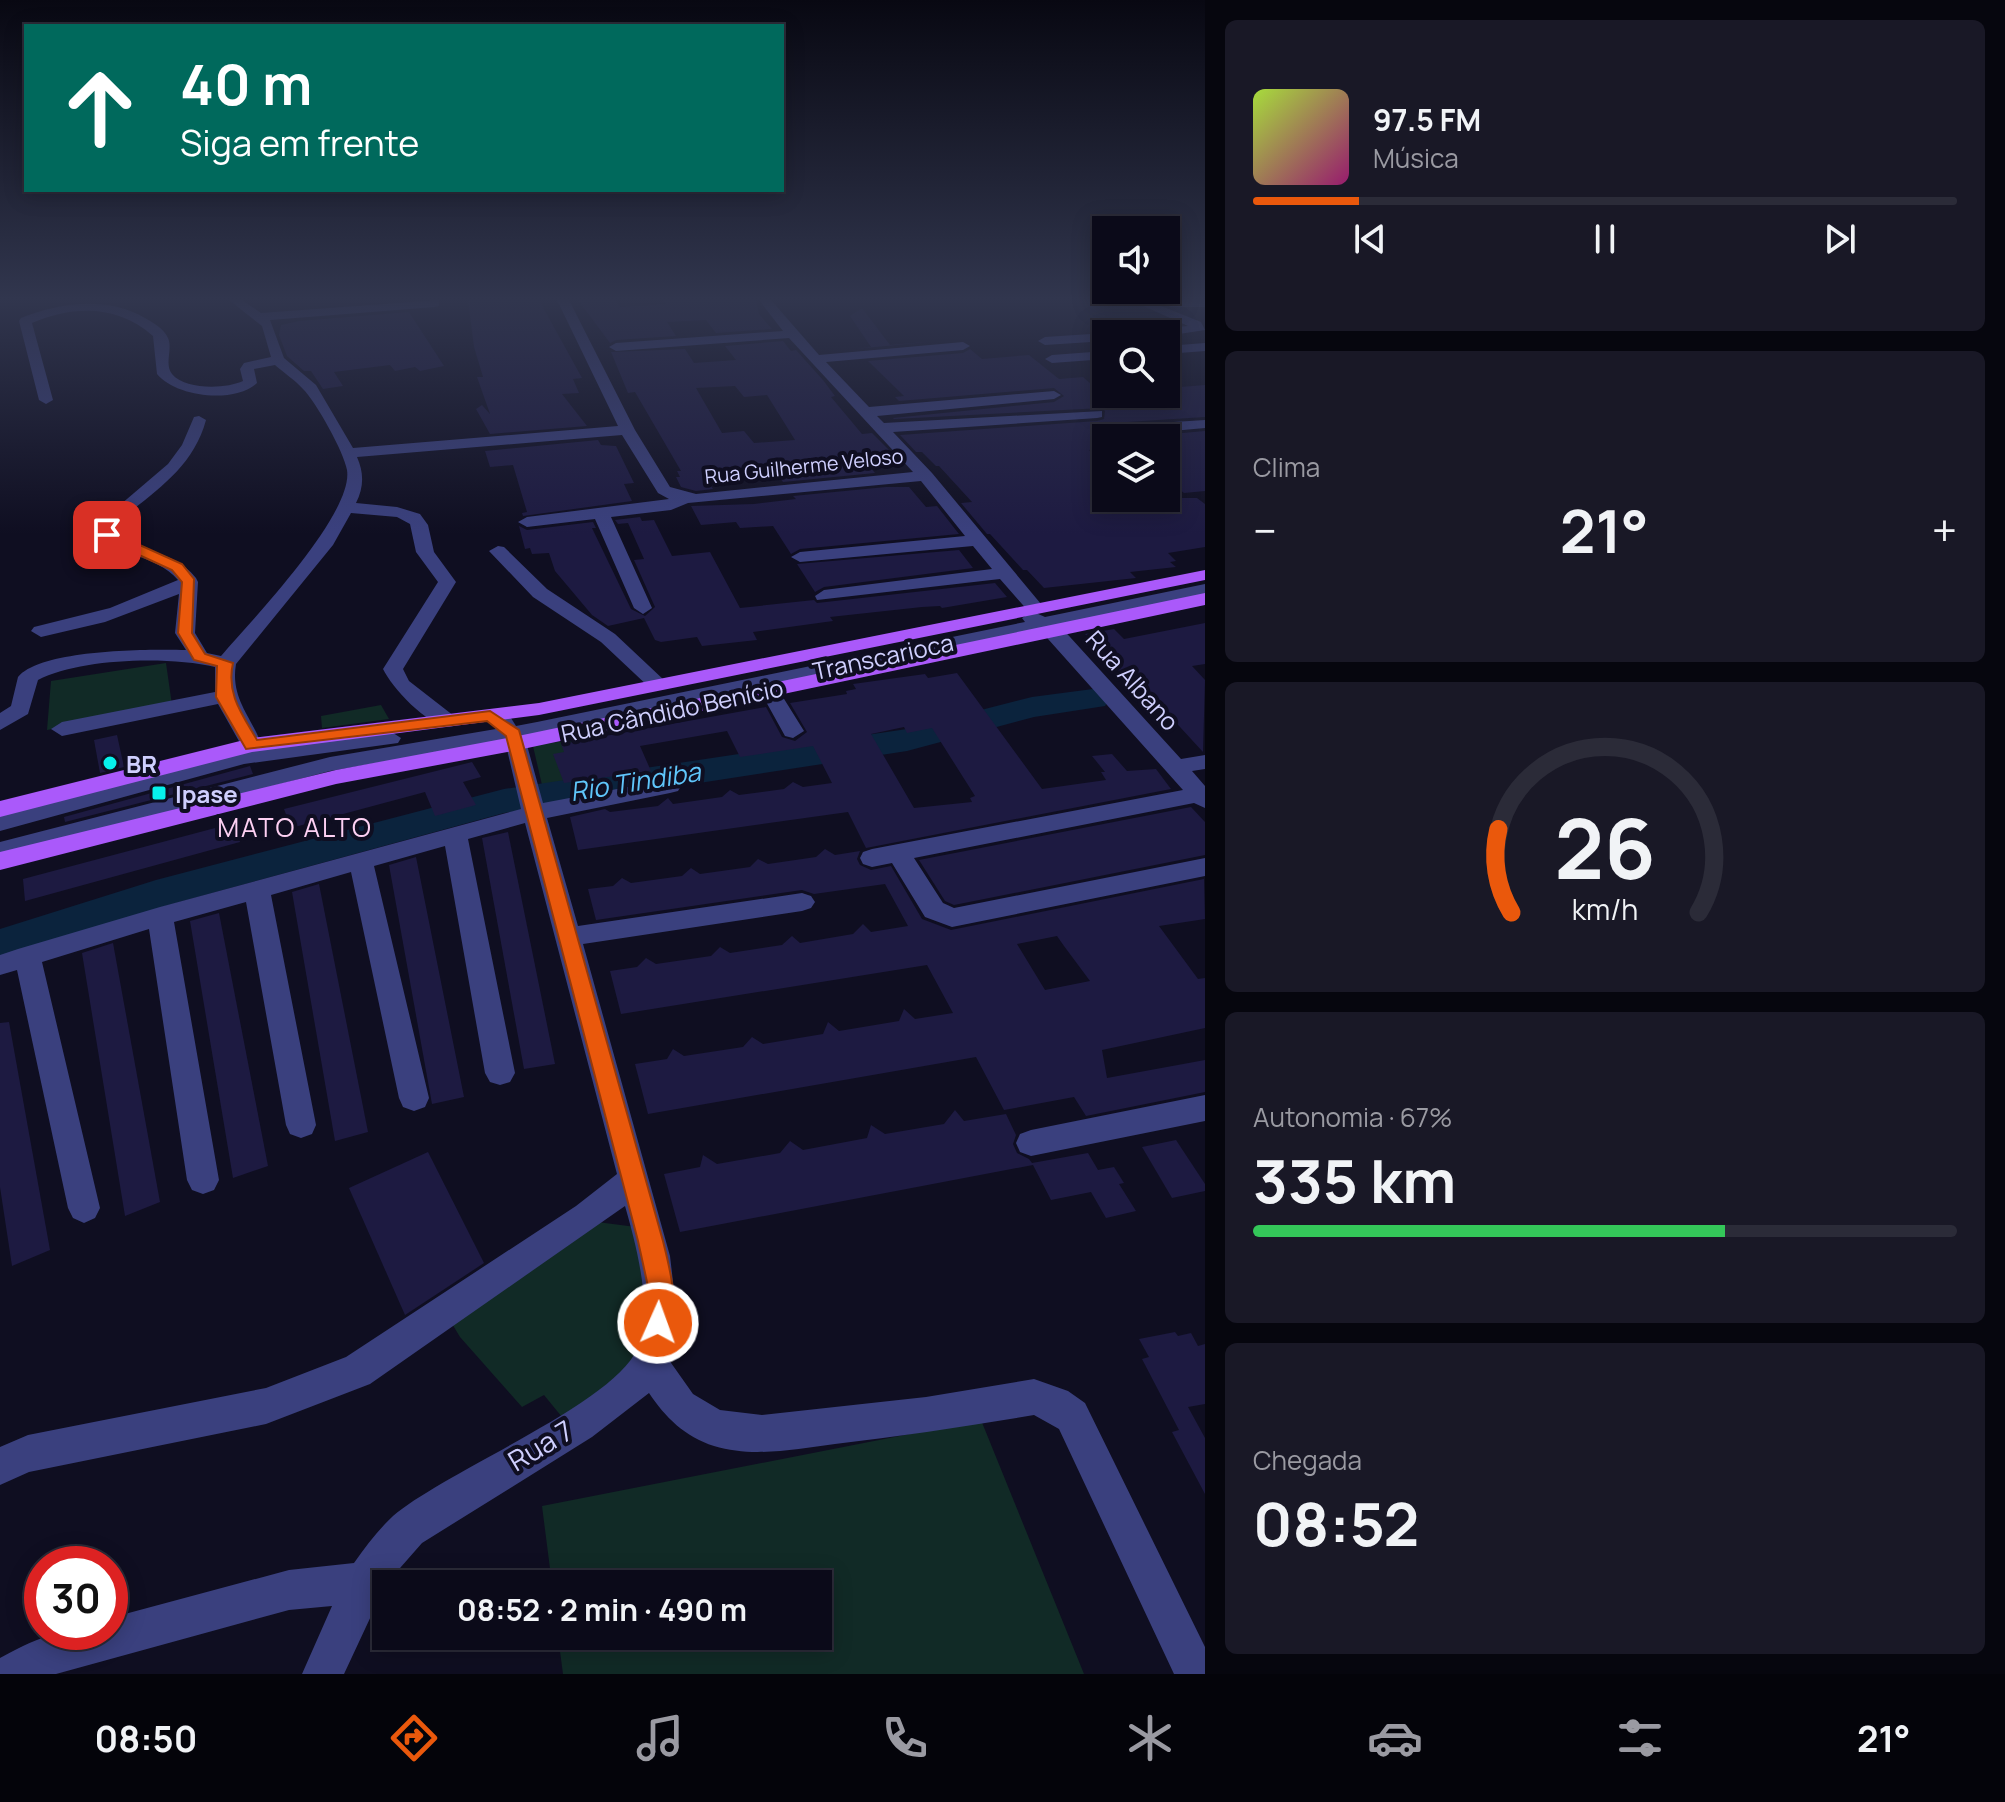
<!DOCTYPE html>
<html lang="pt">
<meta charset="utf-8">
<style>
body{margin:0;font-family:Manrope,sans-serif;background:#191826;color:#f1f3f6;height:100vh;display:flex;flex-direction:column;font-size:30px;white-space:nowrap}
*{box-sizing:border-box;margin:0}
p{font-size:26px;color:#9a9aa2}
.icon{flex:none;width:44px;height:44px;fill:none;stroke:currentColor;stroke-width:2;stroke-linecap:round;stroke-linejoin:round}
.map{position:relative;flex:1;overflow:hidden}
.drawer{display:flex;flex-direction:column;gap:20px;padding:20px;background:#06060e;width:800px}
.drawer>*{flex:none}
.hud{position:absolute;left:24px;top:24px;width:760px;height:168px;border-radius:0px;box-shadow:0 4px 20px #0003,0 0 0 2px #2b2b38;background:#00695c;color:#fff;overflow:hidden}
.buttons{position:absolute;left:1092px;top:216px;display:grid;gap:16px}
.buttons a{display:grid;place-items:center;width:88px;height:88px;border-radius:0px;background:#0b0a19;box-shadow:0 4px 20px #0003,0 0 0 2px #2b2b38;font-size:40px}
.speed{position:absolute;left:24px;top:1546px;display:flex;gap:16px;font-size:40px;font-weight:700;text-align:center}
.speed>*{display:grid;place-content:center;width:104px;height:104px;border-radius:50%;background:#0b0a19;box-shadow:0 4px 20px #0003,0 0 0 2px #2b2b38;line-height:1}
.speed .limit{border:12px solid #d22;background:#fff;color:#111}
.pin{position:absolute;display:grid;place-items:center;width:68px;height:68px;color:#fff;margin:-34px;border-radius:16px;box-shadow:0 4px 12px #0006}
.me{position:absolute;width:88px;margin:-44px;rotate:2deg;stroke-linejoin:round;filter:drop-shadow(0 0 6px #0008)}
.turn{display:flex;align-items:center;gap:28px;height:168px;padding:0 24px;font-size:36px}
.turn .icon{width:104px;height:104px;stroke-width:2.5}
.turn b{display:block;font-size:56px;line-height:68px}
.big{font-size:60px;font-weight:700;line-height:1.1}
.drawer .card{flex:1;display:flex;flex-direction:column;justify-content:center;gap:12px;min-width:0;padding:0 28px;border-radius:12px;background:#191826}
.drawer .dial{align-items:center;gap:0}
.dial svg{height:208px;overflow:visible;fill:none;stroke:#2b2b38;stroke-width:7;stroke-linecap:round;text-anchor:middle}
.dial text{fill:#f1f3f6;stroke:none}
.song{display:flex;align-items:center;gap:24px}
.cover{width:96px;height:96px;border-radius:12px;background:linear-gradient(135deg,hsl(80 70% 55%),hsl(320 70% 35%))}
.played{height:8px;border-radius:4px;background:linear-gradient(90deg,#ea580c 15%,#2b2b38 15%)}
.keys{display:flex;justify-content:space-around;direction:ltr}
.heat{display:flex;justify-content:space-between;align-items:center;font-size:44px;direction:ltr}
.charge{height:12px;border-radius:6px;background:linear-gradient(90deg,#34c759 67%,#2b2b38 0)}
.trip{position:absolute;left:372px;top:1570px;width:460px;height:80px;border-radius:0px;background:#0b0a19;box-shadow:0 4px 20px #0003,0 0 0 2px #2b2b38;font-weight:700;line-height:80px;text-align:center}
.dock{display:flex;height:128px;justify-content:space-around;align-items:center;background:#04040a;color:#9a9aa2}
.dock .icon{width:56px;height:56px}
.dock .current{color:#ea580c}
.dock b{font-size:36px;color:#f1f3f6}
main{display:flex;flex:1;min-height:0}
.map>svg:first-child{display:block}
</style>
<main>
<div class="map">
<svg width="1205" height="1674" viewBox="0 0 1205 1674">
<rect width="100%" height="100%" fill="#0f0e21"/>
<g fill="#112a26">
<polygon points="166,663 172,705 47,730 51,681"/>
<polygon points="381,705 389,719 322,728 321,716"/>
<polygon points="589,737 596,750 615,771 542,785 533,746"/>
<polygon points="597,1222 636,1227 645,1254 650,1363 571,1428 544,1395 522,1407 460,1337 445,1312"/>
<polygon points="981,1420 1084,1674 563,1674 558,1636 818,1636 818,1584 552,1584 542,1506"/>
</g>
<g fill="none" stroke-linecap="round" stroke-linejoin="round">
<polygon fill="#0b233d" fill-rule="evenodd" points="1093,689 1105,692 1110,699 1105,706 1034,717 907,751 504,813 165,906 0,961 0,929 156,880 504,789 907,729 1032,697"/>
</g>
<g fill="#1d1a41" fill-rule="evenodd">
<polygon points="468,300 539,300 582,378 573,379 579,393 562,394 587,426 490,434 476,409 482,405 490,414 477,377 483,377 474,347"/>
<polygon points="578,300 615,300 620,307 666,304 662,300 756,300 759,314 772,329 716,333 706,320 667,322 676,336 616,340 610,343"/>
<polygon points="862,308 890,345 937,341 855,349 871,347 850,316"/>
<polygon points="409,312 444,366 420,371 415,367 395,371 390,365 334,372 343,386 323,389 311,371 304,371 287,356 279,335 281,325 299,321"/>
<path d="M783,341l8,10 5,-1 27,30 12,16 -4,1 31,37 10,-1 21,21 -31,3 13,16 -92,9 -12,-17 -69,7 11,17 -17,2 -15,-4 -5,-10h4l-3,-6h4l-46,-79 -7,1 -17,-41 74,-3 9,14 42,-3 -11,-14zM735,386l9,11 23,-2 28,45 -41,3 -10,-12 -22,2 -26,-45z"/>
<polygon points="970,349 982,359 1029,355 1059,379 1083,377 1106,397 1166,394 1174,391 1168,388 1205,385 1205,417 1127,422 1116,429 1127,438 1205,431 1205,491 1184,493 1166,478 1166,438 1090,438 1103,449 1089,450 1106,465 1106,498 1197,498 1205,504 1205,547 1168,553 1176,561 1170,562 1176,567 1130,572 1136,578 1044,588 1027,570 1023,570 990,534 987,534 961,503 972,502 939,466 936,466 922,452 916,452 900,435 1097,421 1104,419 1105,411 1102,408 894,419 893,418 1054,402 1064,396 1054,388 899,401 895,397 904,396 868,361 963,353"/>
<polygon points="598,440 601,445 616,446 634,483 624,484 632,501 523,516 522,513 527,512 513,465 490,467 485,451"/>
<polygon points="886,487 909,487 926,507 937,506 959,534 800,549 791,554 773,526 740,528 736,522 701,525 691,506 754,504 796,499 793,496"/>
<polygon points="640,517 642,521 654,520 672,556 710,552 740,608 814,600 817,603 995,583 1007,597 942,608 940,606 922,607 830,617 833,621 753,632 757,640 702,646 697,637 661,642 655,640 644,618 608,626 592,615 555,571 549,553 532,554 530,548 525,549 519,526 527,530 593,522 596,528 592,528 631,609 645,616 655,607 634,560 644,559 628,523 618,524 615,520"/>
<polygon points="959,550 973,568 824,587 815,592 797,564"/>
<polygon points="1205,623 1205,664 1192,666 1205,680 1203,752 1169,715 1160,716 1085,634 1114,629 1124,639"/>
<path d="M957,673l85,116 64,-9 -5,-8h4l-13,-16 20,-2 15,17 29,-2 15,20 -305,59 -18,-36 -270,38 -8,-33 35,-8 5,3 48,-6 10,-8 5,6 49,-7 8,-7 9,5 45,-6 9,-7 10,5 29,-4 -19,-37 -73,11 -13,-26 -87,15 11,25 -87,12 -11,-29 11,-2 -3,-8 205,-37 16,30 13,4 12,-9 -17,-29 57,-9 -1,-3 10,-2 -3,-5 72,-10 3,4zM904,727l3,6 25,-5 43,68 -5,2 2,4 -58,6 -43,-74z"/>
<polygon points="117,735 124,767 100,773 94,740"/>
<polygon points="472,762 481,777 463,782 476,805 435,816 425,792 291,828 284,809"/>
<polygon points="250,766 253,774 65,822 64,817"/>
<polygon points="1191,807 1205,822 1205,855 954,905 945,901 919,860"/>
<polygon points="234,823 240,842 25,901 23,879"/>
<polygon points="508,832 555,1064 524,1069 482,838"/>
<path d="M825,849l10,6 25,-4 -3,8 3,6 11,5 20,-4 31,53 29,11 253,-51 1,40 -46,7 39,53 7,-1v50l-103,22 5,28 98,-18v32l-119,24 -12,-19 -70,13 -28,-53 -328,57 -13,-50 32,-5 6,-10 11,7 59,-9 9,-10 11,7 60,-10 5,-12 11,9 60,-10 5,-12 11,10 38,-6 -26,-48 -306,49 -11,-43 27,-4 9,-9 10,6 55,-8 9,-9 10,6 52,-8 10,-9 8,7 53,-9 10,-10 8,8 37,-6 -23,-42 -71,10 -12,-4 -206,30 -8,-31 25,-3 9,-8 9,5 51,-7 9,-8 9,6 50,-7 8,-8 10,5 48,-7zM1057,936l7,10 26,35 -45,9 -28,-46z"/>
<polygon points="416,857 464,1097 432,1104 389,865"/>
<polygon points="319,884 368,1132 335,1141 292,892"/>
<polygon points="219,913 268,1166 233,1178 190,921"/>
<polygon points="113,943 160,1202 125,1216 82,953"/>
<polygon points="9,1022 50,1250 12,1266 0,1187 0,1023"/>
<polygon points="955,1110 964,1121 1006,1114 1016,1135 1013,1144 1017,1153 1029,1159 1032,1163 1088,1153 1098,1170 1114,1167 1124,1183 1119,1184 1136,1211 1106,1218 1091,1192 1051,1200 1033,1165 680,1232 664,1174 700,1167 703,1155 717,1164 780,1153 790,1141 803,1150 867,1138 871,1125 885,1134 944,1124"/>
<polygon points="1176,1140 1205,1184 1205,1191 1172,1198 1142,1147"/>
<polygon points="428,1152 484,1263 405,1315 349,1188"/>
<polygon points="1175,1332 1178,1336 1191,1333 1198,1346 1205,1344 1205,1404 1188,1407 1205,1438 1205,1494 1172,1432 1179,1430 1142,1359 1149,1357 1139,1339"/>
</g>
<g fill="none" stroke-linecap="round" stroke-linejoin="round">
<g fill="#3a407e" fill-rule="evenodd">
<path d="M229,300h13l19,13 178,-13v6l-4,1 -165,13 14,38 32,27 37,63 265,-22 -61,-126h12l66,130 35,57 26,7 217,-22 -124,-134 -173,13 -7,-4 7,-4 167,-12 -24,-31h12l48,55 144,-13 7,4 -7,4 -137,12 43,45 185,-16 7,4 -7,4 -177,17 7,7 218,-12v6l-5,1 -204,14 39,41 109,131 2,4 -7,5 9,4 160,-33v12l-145,30 121,133 24,-4v14l-13,2 13,15v22l-11,-5 -280,55 29,45 11,5 251,-50v18l-253,51 -27,-10 -33,-54 -20,4 -9,-3 -3,-6 3,-6 9,-3 311,-59 -143,-160 -264,56 28,45 -11,7 -8,-2 -26,-47 -234,49 18,65 127,-24 8,2 3,5 -3,5 -8,2 -123,25 31,108 224,-33 9,3 4,6 -4,6 -9,3 -219,33 87,312 7,60 -8,44 24,34 27,16 42,5 164,-18 108,-18 34,12 17,12 120,244v27h-31l-115,-245 -25,-14c-66,11 -132,21 -199,29 -40,5 -82,14 -121,2 -29,-9 -49,-29 -65,-53l-57,44 -170,106 -36,41 -42,90h-42l30,-68 -43,4 -233,64h-56v-16c47,-26 57,-26 110,-26v-14l179,-48 65,-7c12,-17 24,-33 39,-47 51,-44 222,-113 244,-167 17,-40 -1,-104 -12,-143l-255,178 -104,40 -237,48 -29,13v-38l28,-12 238,-47 80,-31 230,-151 41,-32 -92,-351 -57,16 47,234 -5,9 -10,3 -10,-3 -5,-9 -40,-227 -71,20 55,232 -4,9 -11,4 -11,-4 -4,-9 -48,-226 -80,23 45,230 -4,9 -11,4 -11,-4 -4,-9 -40,-223 -72,20 45,258 -5,10 -11,4 -11,-4 -5,-10 -38,-251 -107,33 58,246 -5,10 -11,5 -11,-5 -5,-10 -51,-238 -17,5v-20l18,-6 142,-42 361,-98 -16,-68 -175,30 -330,87v-16l330,-85 166,-28 -4,-6 11,-7 8,2 5,8 21,-4 488,-100 -3,-4 8,-5 -30,-34 -183,21 -2,-4 9,-6 168,-21 -19,-23 -173,16 -9,-5 9,-5 165,-16 -44,-55 -233,22 -17,7 -60,7 41,91 -9,6 -9,-6 -39,-89 -68,8 -9,-5 9,-5 142,-18 -11,-6 -36,-58 -265,22c7,16 7,30 -1,46l41,4 23,7 8,11 6,27 22,30 -53,87 6,12 45,35 3,5 -3,5c-23,5 -62,-38 -71,-57l55,-87 -22,-30 -6,-28 -13,-7 -46,-4 -18,32 -97,119c-6,35 16,53 26,82l128,-15 11,7 -3,5 -154,21 -244,67v-16l244,-65 -26,-46 -156,32 -11,-7 11,-7 153,-30v-25c-46,-11 -135,-9 -177,13l-10,34 -28,16v-17l11,-7 7,-29c23,-28 132,-28 168,-27l-11,-17 4,-39 -74,28 -64,15 -10,-6 3,-4 76,-19 68,-28c-23,-27 -63,-22 -85,-52l75,-64 14,-19 12,-28 5,-1 7,4c-14,52 -57,74 -95,108 24,26 60,19 85,50l2,4 -3,51 12,20 14,3c30,-35 133,-142 126,-186 -3,-18 -31,-68 -44,-81 -8,-9 -19,-16 -28,-24l-21,4 3,14c-23,21 -81,14 -100,-9l-4,-38c-35,-31 -79,-31 -121,-13l21,77 -7,4 -7,-4 -20,-79 2,-3c39,-16 87,-22 124,0 9,5 19,11 23,20 5,11 -4,26 4,36 13,16 54,15 71,7l-3,-12 4,-6 27,-6 -9,-31z"/>
<polygon points="1130,300 1146,300 1201,322 1205,330 1166,336 1134,334 1140,330 1188,326"/>
<polygon points="1174,300 1205,300 1205,307 1170,307 1168,304"/>
<polygon points="1106,333 1110,334 1106,334 1106,341 1045,345 1038,341 1045,337"/>
<polygon points="1205,343 1205,351 1166,354 1166,346"/>
<polygon points="1106,351 1106,359 1052,363 1045,359 1052,355"/>
<polygon points="1205,420 1205,428 1127,435 1119,430 1127,425"/>
<polygon points="498,546 504,547 547,589 615,634 665,681 668,685 665,689 651,689 601,642 533,597 489,551"/>
<polygon points="1205,1095 1205,1121 1031,1156 1020,1152 1016,1143 1020,1134 1031,1130"/>
</g>
<g fill="#aa59fa" fill-rule="evenodd">
<polygon points="1205,570 1205,580 539,715 252,752 0,817 0,801 252,738 539,703"/>
<polygon points="1205,593 1205,605 518,750 336,784 0,870 0,852 336,770 518,736"/>
</g>
</g>
<linearGradient id="sky" x2="0" y2="1"><stop stop-color="#080812"/><stop offset="0.56" stop-color="#31364e"/><stop offset="1" stop-color="#31364e" stop-opacity="0"/></linearGradient>
<rect width="1205" height="534" fill="url(#sky)"/>
<path fill="#ea580c" stroke="#983908" stroke-width="2" d="M102,532h9l71,32 12,15 -2,54 13,21 28,9c-7,31 9,51 24,77l233,-29 29,19 144,511c7,29 17,63 5,91l-10,4 -9,-4 -4,-9 2,-41 -9,-41 -132,-505 -19,-15 -241,28 -30,-52 1,-31 -23,-6 -16,-27 4,-51 -10,-12 -70,-32z"/>
<g fill="#07f1ec" stroke="#0f0e21" stroke-width="3">
<circle cx="110" cy="763" r="8"/>
<rect x="151" y="785" width="16" height="16" rx="4"/>
</g>
<g text-anchor="middle" dominant-baseline="central" stroke-width="8" stroke-linejoin="round" paint-order="stroke">
<g font-size="20" fill="#cfcffe" stroke="#0f0e21">
<text transform="translate(804 466) rotate(-6)">Rua Guilherme Veloso</text>
</g>
<g font-size="24" fill="#cfcffe" stroke="#0f0e21">
<text transform="translate(883 656) rotate(-12)">Transcarioca</text>
<text transform="translate(1133 680) rotate(48)">Rua Albano</text>
<text transform="translate(672 710) rotate(-12)">Rua Cândido Benício</text>
</g>
<g font-size="24" font-weight="bold" fill="#cfcffe" stroke="#0f0e21" text-anchor="start">
<text x="126" y="763">BR</text>
<text x="175" y="793">Ipase</text>
</g>
<g font-size="26" font-style="italic" fill="#60c6fb" stroke="#0f0e21">
<text transform="translate(635 781) rotate(-9)">Rio Tindiba</text>
</g>
<g font-size="26" letter-spacing="2" fill="#fed1f3" stroke="#0f0e21">
<text x="295" y="827">MATO ALTO</text>
</g>
<g font-size="28" fill="#cfcffe" stroke="#0f0e21">
<text transform="translate(540 1445) rotate(-31)">Rua 7</text>
</g>
</g>
</svg>
<div class="buttons">
<a><svg class="icon" aria-label="sound" viewBox="0 0 24 24"><path d="M4 9h4l5-4v14l-5-4H4zM17 9q2 3 0 6"/></svg></a>
<a><svg class="icon" aria-label="search" viewBox="0 0 24 24"><circle cx="10" cy="10" r="6"/><path d="M15 15l6 6"/></svg></a>
<a><svg class="icon" aria-label="layers" viewBox="0 0 24 24"><path d="M12 4l9 5-9 5-9-5zM3 14l9 5 9-5"/></svg></a>
</div>
<div class="speed"><div class="limit">30</div></div>
<div class="pin" style="left:107px;top:535px;background:#d93025"><svg class="icon" aria-label="arrive" viewBox="0 0 24 24"><path d="M6 21V4h12l-3 4 3 4H6"/></svg></div>
<svg class="me" style="left:658px;top:1323px" viewBox="-20 -20 40 40"><circle r="17" fill="#ea580c" stroke="#fff" stroke-width="3"/><path d="M0-11L8 9 0 5-8 9z" fill="#fff"/></svg>
<div class="trip">08:52 · 2 min · 490 m</div>
<div class="hud">
<div class="turn"><svg class="icon" aria-label="ahead" viewBox="0 0 24 24"><path d="M12 20V5M6 11l6-6 6 6"/></svg><div><b>40 m</b>Siga em frente</div></div>
</div>
</div>
<section class="drawer">
<div class="card">
<div class="song"><i class="cover"></i><div><b>97.5 FM</b><p>Música</p></div></div>
<div class="played"></div>
<div class="keys"><svg class="icon" aria-label="previous" viewBox="0 0 24 24"><path d="M18 5L8 12l10 7zM5 5v14"/></svg><svg class="icon" aria-label="pause" viewBox="0 0 24 24"><path d="M8 5v14M16 5v14"/></svg><svg class="icon" aria-label="next" viewBox="0 0 24 24"><path d="M6 5l10 7-10 7zM19 5v14"/></svg></div>
</div>
<div class="card"><p>Clima</p>
<div class="heat"><a>−</a><b class="big">21°</b><a>+</a></div>
</div>
<div class="card dial"><svg viewBox="0 0 100 80">
<path d="M14 69A42 42 0 1 1 86 69"/>
<path d="M14 69A42 42 0 0 1 9 37" stroke="#ea580c"/>
<text x="50" y="56" font-size="32" font-weight="700">26</text>
<text x="50" y="72" font-size="11">km/h</text>
</svg></div>
<div class="card"><p>Autonomia · 67%</p><b class="big">335 km</b><div class="charge"></div></div>
<div class="card"><p>Chegada</p><b class="big">08:52</b></div>
</section>
</main>
<nav class="dock">
<b>08:50</b>
<svg class="icon current" aria-label="directions" viewBox="0 0 24 24"><path d="M12 3l9 9-9 9-9-9zM9 14v-3h6M13 9l2 2-2 2"/></svg>
<svg class="icon" aria-label="music" viewBox="0 0 24 24"><path d="M9 18V5l10-2v13"/><circle cx="6" cy="18" r="3"/><circle cx="16" cy="16" r="3"/></svg>
<svg class="icon" aria-label="phone" viewBox="0 0 24 24"><path d="M5 4h4l2 5-3 2q2 4 5 5l2-3 5 2v4C11 20 4 13 5 4z"/></svg>
<svg class="icon" aria-label="climate" viewBox="0 0 24 24"><path d="M12 3v18M4 7l16 10M4 17L20 7"/></svg>
<svg class="icon" aria-label="car" viewBox="0 0 24 24"><path d="M5 17H2v-5l4-1 3-4h7l3 4 3 1v5h-3M9 17h6M6 11h13"/><circle cx="7" cy="17" r="2"/><circle cx="17" cy="17" r="2"/></svg>
<svg class="icon" aria-label="filters" viewBox="0 0 24 24"><path d="M4 7h16M4 17h16"/><circle cx="9" cy="7" r="2"/><circle cx="15" cy="17" r="2"/></svg>
<b>21°</b>
</nav>
